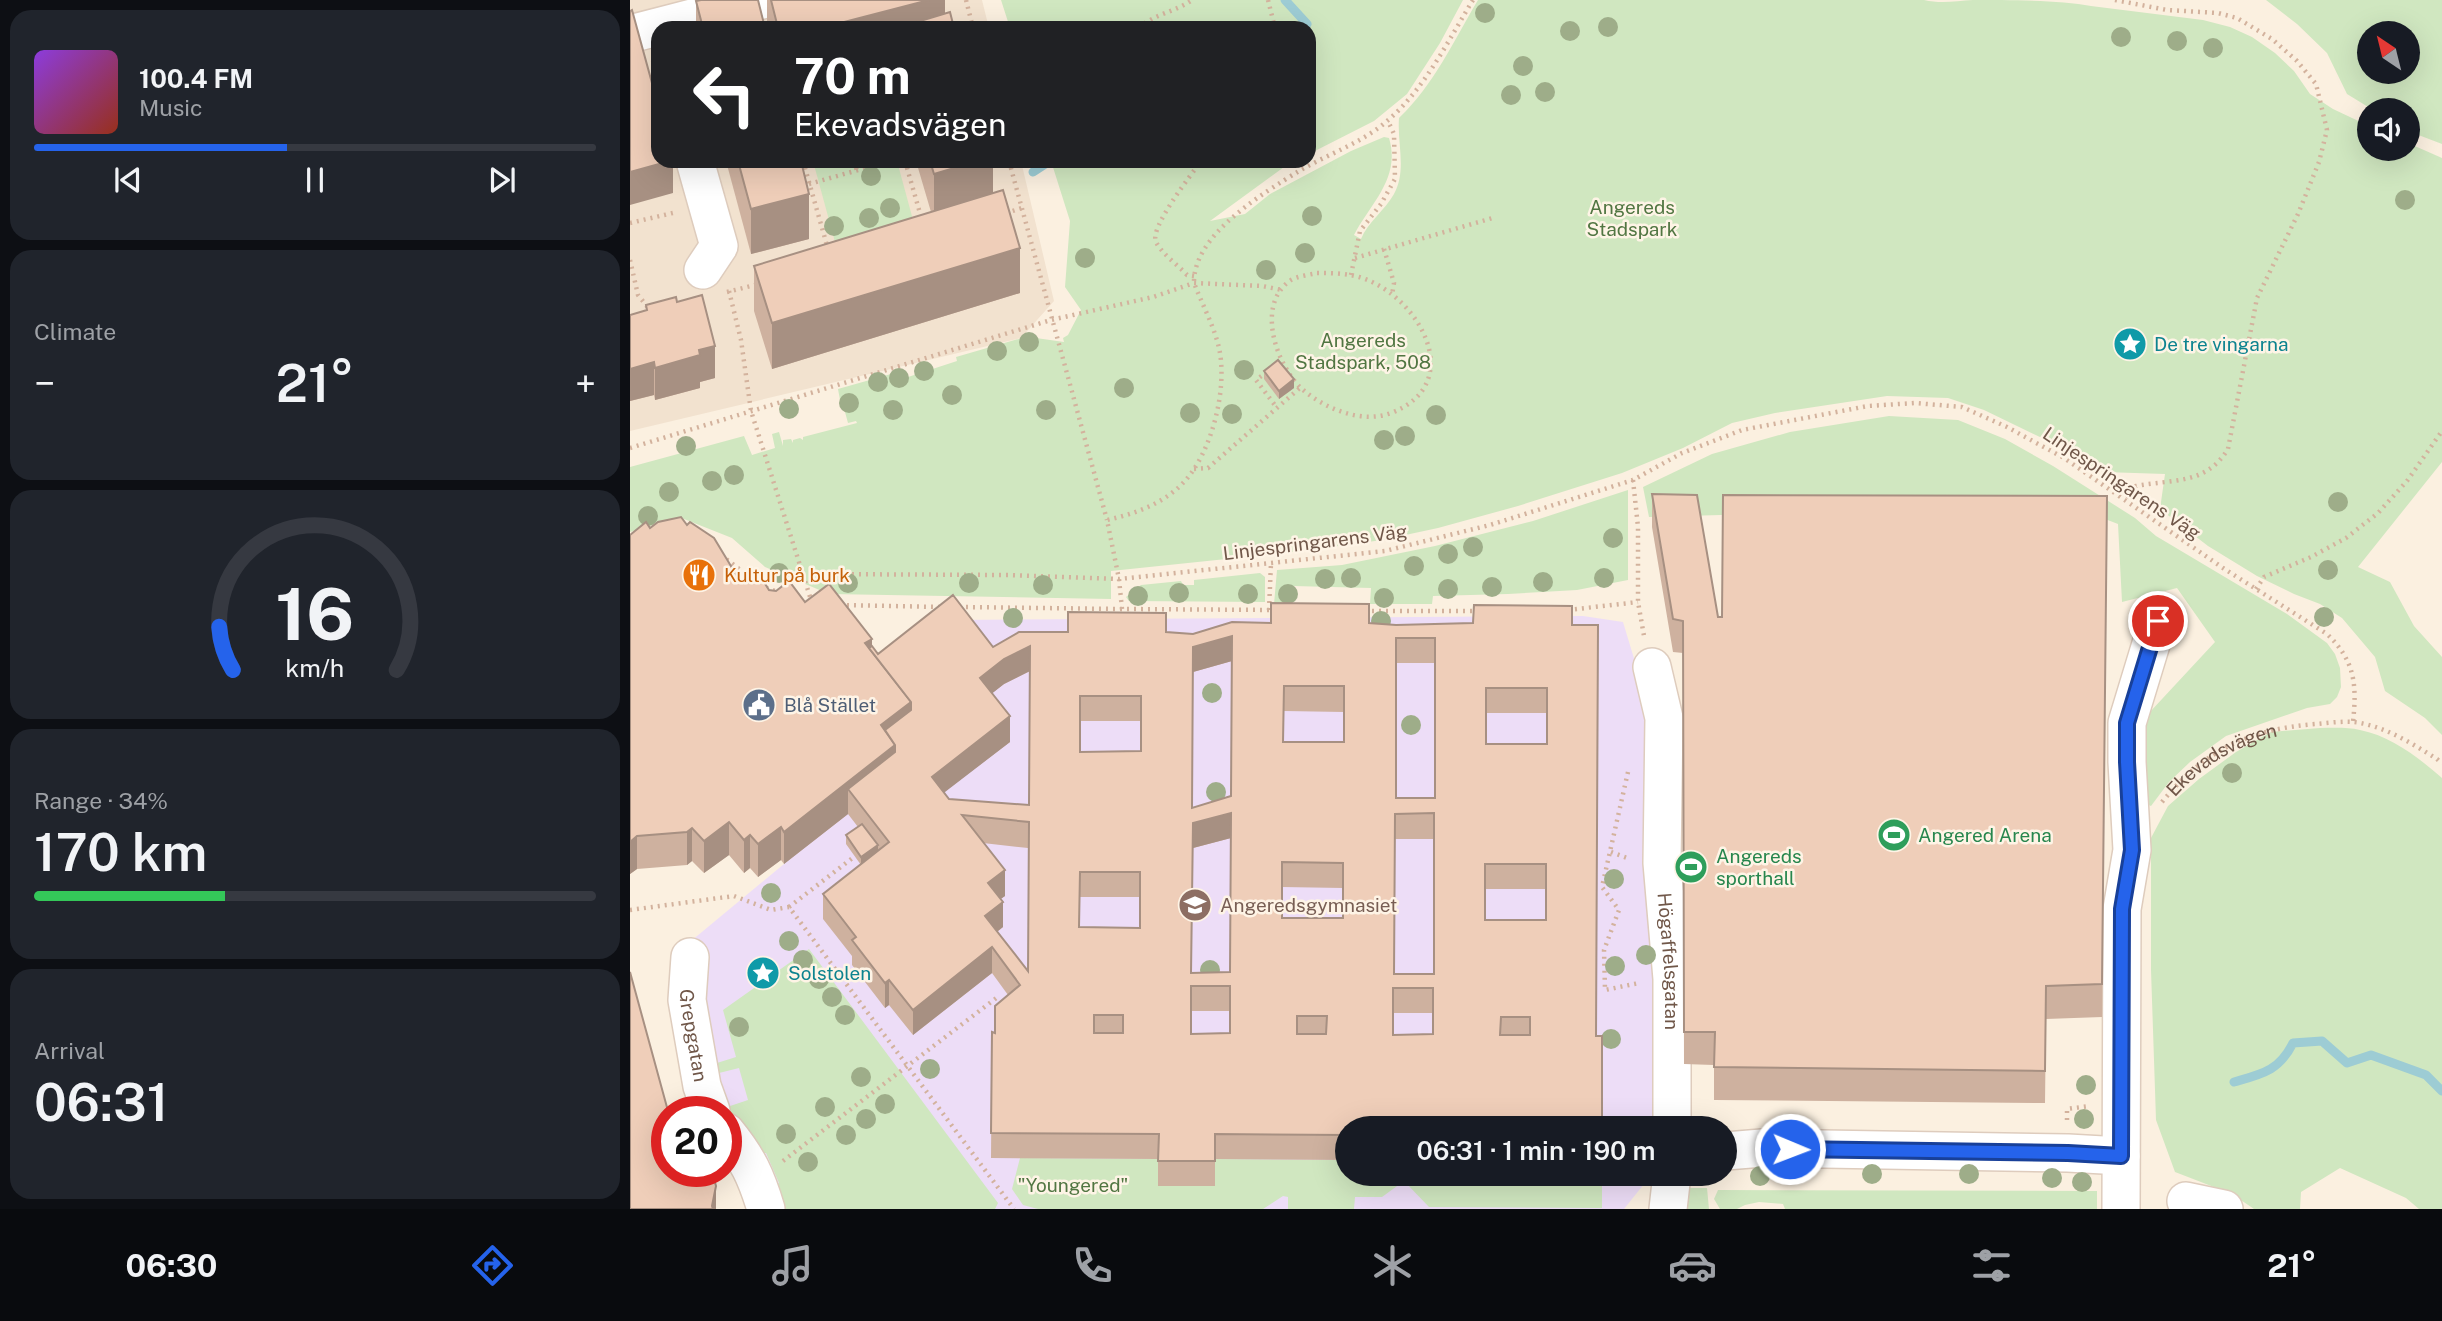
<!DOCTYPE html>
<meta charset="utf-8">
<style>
body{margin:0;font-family:"Public Sans",sans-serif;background:#20242c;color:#f1f3f6;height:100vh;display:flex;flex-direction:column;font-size:26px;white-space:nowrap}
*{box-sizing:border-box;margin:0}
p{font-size:23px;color:#9ea1a6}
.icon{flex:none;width:38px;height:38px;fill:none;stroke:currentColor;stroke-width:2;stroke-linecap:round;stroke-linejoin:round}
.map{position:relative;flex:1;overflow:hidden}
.details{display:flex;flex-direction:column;gap:10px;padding:10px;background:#0d0f14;width:630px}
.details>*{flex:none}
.banner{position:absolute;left:21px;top:21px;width:665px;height:147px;border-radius:21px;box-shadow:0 7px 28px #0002;background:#202124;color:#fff;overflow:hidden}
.needle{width:46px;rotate:325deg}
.tools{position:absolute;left:1727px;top:21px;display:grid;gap:14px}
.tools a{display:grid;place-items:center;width:63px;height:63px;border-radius:50%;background:#171b24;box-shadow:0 7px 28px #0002;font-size:35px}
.speed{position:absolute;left:21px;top:1096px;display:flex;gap:14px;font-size:35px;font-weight:700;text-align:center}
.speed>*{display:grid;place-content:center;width:91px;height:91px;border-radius:50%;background:#171b24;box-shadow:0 7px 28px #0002;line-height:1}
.speed .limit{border:10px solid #d22;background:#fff;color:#111}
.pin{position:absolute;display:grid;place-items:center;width:60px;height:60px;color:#fff;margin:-30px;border:4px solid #fff;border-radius:50%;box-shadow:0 2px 7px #0007}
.me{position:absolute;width:77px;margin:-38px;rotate:91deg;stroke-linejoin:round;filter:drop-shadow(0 0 5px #0008)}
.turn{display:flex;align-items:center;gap:24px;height:147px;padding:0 28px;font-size:32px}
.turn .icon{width:91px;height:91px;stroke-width:2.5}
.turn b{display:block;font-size:49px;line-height:60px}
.big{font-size:52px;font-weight:600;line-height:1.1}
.details .tile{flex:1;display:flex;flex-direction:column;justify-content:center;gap:10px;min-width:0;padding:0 24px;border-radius:21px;background:#20242c}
.details .dial{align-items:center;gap:0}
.dial svg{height:182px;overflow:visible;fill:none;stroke:#363941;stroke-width:7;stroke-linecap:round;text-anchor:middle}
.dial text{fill:#f1f3f6;stroke:none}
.song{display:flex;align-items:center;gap:21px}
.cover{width:84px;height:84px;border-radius:10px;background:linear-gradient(135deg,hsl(270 70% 55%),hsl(10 70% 35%))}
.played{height:7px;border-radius:4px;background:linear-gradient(90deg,#2563eb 45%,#363941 45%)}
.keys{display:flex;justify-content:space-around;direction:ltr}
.heat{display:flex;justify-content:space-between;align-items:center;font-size:38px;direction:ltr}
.charge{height:10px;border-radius:5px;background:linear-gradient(90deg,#34c759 34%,#363941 0)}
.trip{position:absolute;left:705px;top:1116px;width:402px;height:70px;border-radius:35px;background:#171b24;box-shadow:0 7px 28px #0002;font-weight:600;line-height:70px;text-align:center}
.tabs{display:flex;height:112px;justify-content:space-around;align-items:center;background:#090b0e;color:#9ea1a6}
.tabs .icon{width:49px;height:49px}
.tabs .on{color:#2563eb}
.tabs b{font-size:32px;color:#f1f3f6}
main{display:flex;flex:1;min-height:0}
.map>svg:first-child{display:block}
</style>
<main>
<section class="details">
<div class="tile">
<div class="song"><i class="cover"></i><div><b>100.4 FM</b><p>Music</p></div></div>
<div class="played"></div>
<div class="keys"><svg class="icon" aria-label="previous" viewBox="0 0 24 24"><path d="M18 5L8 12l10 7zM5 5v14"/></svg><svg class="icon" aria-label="pause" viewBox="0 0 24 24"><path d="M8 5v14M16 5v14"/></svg><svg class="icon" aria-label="next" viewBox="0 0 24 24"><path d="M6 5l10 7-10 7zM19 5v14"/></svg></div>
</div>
<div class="tile"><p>Climate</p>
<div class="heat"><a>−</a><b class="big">21°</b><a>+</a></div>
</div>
<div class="tile dial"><svg viewBox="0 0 100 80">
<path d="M14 69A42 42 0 1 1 86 69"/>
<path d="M14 69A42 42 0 0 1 8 50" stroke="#2563eb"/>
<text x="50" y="56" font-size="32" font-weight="700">16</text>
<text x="50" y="72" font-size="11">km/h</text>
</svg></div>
<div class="tile"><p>Range · 34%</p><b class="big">170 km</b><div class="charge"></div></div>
<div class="tile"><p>Arrival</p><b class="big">06:31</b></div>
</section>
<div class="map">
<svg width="1812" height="1209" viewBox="0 0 1812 1209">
<rect width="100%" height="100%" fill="#fbf0e0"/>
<polygon fill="#f2e2cf" points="0,0 352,0 359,28 28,28 28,161 391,161 424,301 391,338 0,431"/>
<polygon fill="#edddf7" points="953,616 993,622 1015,695 1014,802 1026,820 1026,1129 718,1129 718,1174 1022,1174 994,1209 143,1209 96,1116 55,946 154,864 323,620"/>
<g fill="#d0e7c0" fill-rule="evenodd">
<polygon points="371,0 833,0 810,43 777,94 744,121 679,154 679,28 380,28"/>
<path d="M848,0h446c17,4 32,1 49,0 34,0 87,0 118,6l112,14 27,7 22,10 23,16 19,18 16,23 23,15 36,17 1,23h38v-6l34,15v304l-84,105 32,15 24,44 28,31v78l-17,-17 -40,-27 -10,-34 -33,-39 -22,-14 -26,-10 -37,-18 -49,-30 -48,-37 5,-35 -61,-2 -22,-8 -40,-26 -58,-28 -36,-12 -61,-2 -112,17 -43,10 -49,25 -61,25 -104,33 -80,22 -56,12 -79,11 -192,20v28l-282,-5 -64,-27 -33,-29 -53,-21 -49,15v-65l114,-31 8,19 23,-7 -3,-14 7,-2 4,14v-6l8,-1 2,4v-3l7,-2 3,2v-3l54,-14 -1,-2 -8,2 -6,-22 7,-2 -9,1 -2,-11 67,-19 3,7 49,-16 -1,-4 76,-22 4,3 28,4 -1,-4 5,-3 13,-25 -16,-23 5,-66 -19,-60h245l-12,6 -74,54 35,-7 25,-20 81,-43 33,-14 5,1c12,40 -18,65 -35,97l7,4c7,-17 24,-29 33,-45 13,-24 3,-50 5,-76 35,-33 55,-78 79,-118z"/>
<path d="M1636,0h176v144l-34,-13v-21h-35l-26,-16 -20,-41 -30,-29zM1740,33h38v39h-38z"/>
<polygon points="183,161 267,161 283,220 205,242"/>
<polygon points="1259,416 1328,420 1375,439 1423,466 1505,518 1526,536 1657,614 1697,643 1705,654 1710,668 1711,687 1707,697 1700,704 1677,708 1596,736 1560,762 1539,782 1521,806 1509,801 1506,727 1585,642 1547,588 1492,602 1488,524 1462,514 1217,503 1091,515 1019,517 1013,487 1082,454 1160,432"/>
<polygon points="998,490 998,580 947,590 878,594 803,596 802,604 740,604 741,588 663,586 663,602 644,604 647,570 712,565 805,546 903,521"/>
<polygon points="630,573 635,577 635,602 499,601 496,597 511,585 551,581 553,585 564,585 564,580"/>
<path d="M1690,728c13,0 27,-1 40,2 31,6 59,28 82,48v431h-23l-13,-11 -66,-30 -39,24 -1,17h-46l-22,-15 -57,-22 -19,-52 -5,-150v-132l17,-32 31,-27 37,-27 35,-20z"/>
<polygon points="179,949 368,1203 365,1209 154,1209 150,1205 146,1185 149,1183 136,1153 131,1153 97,1107 118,1100 109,1068 89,1073 87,1063 106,1057 93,1010"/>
<polygon points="390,1158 529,1159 529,1186 585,1186 585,1159 717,1160 718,1174 972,1174 972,1208 799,1207 774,1181 752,1197 725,1197 724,1209 658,1209 658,1197 653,1196 633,1209 408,1209 393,1205 382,1189"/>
<polygon points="1055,1188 1077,1188 1079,1209 1054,1209"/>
<polygon points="1088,1190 1467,1191 1467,1209 1155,1209 1153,1204 1129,1202 1115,1205 1107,1209 1090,1209 1084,1199"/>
</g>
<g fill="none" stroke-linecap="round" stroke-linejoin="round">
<g stroke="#9dccd4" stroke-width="9">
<polyline points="655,0 677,24 674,28"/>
<polyline points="403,172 420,161"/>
<path d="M1604,1082c28,-8 45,-11 59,-39l29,-2 25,22 24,-8 55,20 16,16"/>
</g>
<defs>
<g id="minor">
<polyline points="0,34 132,0"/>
<polyline points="65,161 89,246 73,270"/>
<path id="s2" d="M1022,667l12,51 -2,145 10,116v150"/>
<path id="s3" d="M60,957l-3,43 15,86 9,25"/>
<path d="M96,1132c22,27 30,44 40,77"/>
<polyline points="1096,1151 1132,1148 1438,1153 1491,1156"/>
<polyline points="1556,1201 1594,1209"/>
<polyline points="1038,1209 1042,1174"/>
<polyline points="1491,1209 1492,909 1502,850 1497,762 1497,723 1528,621"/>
</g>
</defs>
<use href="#minor" stroke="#deccbd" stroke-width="40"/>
<g stroke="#d3b29d" stroke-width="4.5" stroke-dasharray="2 5" stroke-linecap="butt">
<polyline points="336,0 343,28"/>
<polyline points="638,0 645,28"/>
<path d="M1485,0l52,10 51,3 19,5 35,21 25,22 19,23 11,46 -8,32 -21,52 -41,84 -29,151c-22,36 -55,30 -92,37l-11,14"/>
<path d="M509,28c15,-14 36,-16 53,-28"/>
<polyline points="23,61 28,80"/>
<polyline points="173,161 198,249"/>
<polyline points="224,161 227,171"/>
<polyline points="275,161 292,220"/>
<polyline points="379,161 477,520"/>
<polyline points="179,184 260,161"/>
<polyline points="376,213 392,208"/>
<polyline points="0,223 47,212"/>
<polyline points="754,249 764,283 762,295"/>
<polyline points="725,258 866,217"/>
<polyline points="0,260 8,295 20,310"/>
<path d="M687,273c14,0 28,0 42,4 59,17 110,106 32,136 -29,11 -66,-4 -89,-24 -26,-24 -47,-85 -11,-109 7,-4 18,-5 26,-7z"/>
<polyline points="721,275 730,231 751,204 765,179 764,134 758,121"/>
<path d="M564,276l-7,-1c-9,-10 -25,-21 -31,-33 -7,-14 36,-68 45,-81"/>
<polyline points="99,291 111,340 121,411 182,603"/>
<polyline points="97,292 129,284"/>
<polyline points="637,372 626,380 647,408"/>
<polyline points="0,448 421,320 523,297 564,283 632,286 652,290"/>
<polyline points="564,469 578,468 671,387"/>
<polyline points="1003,480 1008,527 1008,602 1014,636"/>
<polyline points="91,555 131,586 151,593"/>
<path d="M173,574l206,1 110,4 266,-28 105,-26 143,-45 49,-27 60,-23 126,-24 47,-3 47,4 45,20 57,31 159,110 104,66c28,27 30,50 26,88"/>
<polyline points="1626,589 1634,577 1681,557 1716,538 1748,513 1777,481 1812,431"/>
<polyline points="210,605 313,607"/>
<polyline points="329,607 492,609"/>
<polyline points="639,610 641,563"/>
<path d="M646,610l-154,-1 -3,-30 -12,-59c27,-6 56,-16 76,-37 29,-30 45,-95 36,-135 -5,-22 -17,-44 -25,-65 -1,-48 68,-89 105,-112 29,-17 63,-28 88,-50 37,-31 61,-80 86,-121"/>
<polyline points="938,610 1008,602"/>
<polyline points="735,611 849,611"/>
<polyline points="998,772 972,887 989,910 974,950 975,990 1009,983"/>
<path id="s1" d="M1532,802c42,-52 88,-73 154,-78 12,-1 26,-3 38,-2 31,4 57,21 83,37l5,5"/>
<polyline points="981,852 1000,859"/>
<polyline points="159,907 229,853"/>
<polyline points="0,910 104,896 141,910 159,907 384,1209"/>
<polyline points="1437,1120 1437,1109 1459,1106"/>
<polyline points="153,1161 369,996"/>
</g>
<use href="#minor" stroke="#fff" stroke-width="37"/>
</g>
<g fill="#9ead89">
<circle cx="855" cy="13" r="10"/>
<circle cx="978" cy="27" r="10"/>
<circle cx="940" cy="31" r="10"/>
<circle cx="1491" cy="37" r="10"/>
<circle cx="1547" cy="41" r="10"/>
<circle cx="1583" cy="48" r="10"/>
<circle cx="893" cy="66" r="10"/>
<circle cx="915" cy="92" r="10"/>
<circle cx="881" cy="95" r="10"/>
<circle cx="241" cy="176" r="10"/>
<circle cx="1775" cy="200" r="10"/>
<circle cx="260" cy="208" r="10"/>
<circle cx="682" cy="216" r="10"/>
<circle cx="239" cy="218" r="10"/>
<circle cx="204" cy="226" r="10"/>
<circle cx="675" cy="253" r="10"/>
<circle cx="455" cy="258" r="10"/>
<circle cx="636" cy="270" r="10"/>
<circle cx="399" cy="342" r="10"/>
<circle cx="367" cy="351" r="10"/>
<circle cx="614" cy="370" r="10"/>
<circle cx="294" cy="371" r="10"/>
<circle cx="269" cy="378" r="10"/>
<circle cx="248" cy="382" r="10"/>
<circle cx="494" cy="388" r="10"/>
<circle cx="322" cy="395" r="10"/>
<circle cx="219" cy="403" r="10"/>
<circle cx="159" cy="409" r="10"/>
<circle cx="263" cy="410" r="10"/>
<circle cx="416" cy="410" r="10"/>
<circle cx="560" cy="413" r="10"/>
<circle cx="602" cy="414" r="10"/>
<circle cx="806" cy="415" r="10"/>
<circle cx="775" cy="436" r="10"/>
<circle cx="754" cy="440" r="10"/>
<circle cx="56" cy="446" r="10"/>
<circle cx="104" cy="475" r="10"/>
<circle cx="82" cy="481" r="10"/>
<circle cx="39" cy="492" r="10"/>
<circle cx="1708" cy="502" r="10"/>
<circle cx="18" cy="516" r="10"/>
<circle cx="983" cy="538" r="10"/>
<circle cx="843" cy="547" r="10"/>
<circle cx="818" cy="554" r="10"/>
<circle cx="784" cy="566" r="10"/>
<circle cx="1698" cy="570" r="10"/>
<circle cx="149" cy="573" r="10"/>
<circle cx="721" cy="578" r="10"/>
<circle cx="974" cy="578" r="10"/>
<circle cx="695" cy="579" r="10"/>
<circle cx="913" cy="582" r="10"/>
<circle cx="218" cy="583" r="10"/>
<circle cx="339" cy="583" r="10"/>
<circle cx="413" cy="585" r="10"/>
<circle cx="862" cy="587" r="10"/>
<circle cx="818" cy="589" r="10"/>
<circle cx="549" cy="593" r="10"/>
<circle cx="618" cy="594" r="10"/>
<circle cx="658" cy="594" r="10"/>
<circle cx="508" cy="596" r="10"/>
<circle cx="754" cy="598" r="10"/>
<circle cx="1694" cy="617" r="10"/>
<circle cx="383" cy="618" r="10"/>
<circle cx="751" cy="621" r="10"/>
<circle cx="582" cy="693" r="10"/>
<circle cx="781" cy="725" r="10"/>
<circle cx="1602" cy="773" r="10"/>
<circle cx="586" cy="792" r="10"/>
<circle cx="984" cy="879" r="10"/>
<circle cx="141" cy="893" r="10"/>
<circle cx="159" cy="941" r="10"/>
<circle cx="1016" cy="955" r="10"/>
<circle cx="173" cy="960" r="10"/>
<circle cx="985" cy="966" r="10"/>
<circle cx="580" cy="970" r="10"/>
<circle cx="189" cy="979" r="10"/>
<circle cx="202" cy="997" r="10"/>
<circle cx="215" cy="1015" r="10"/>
<circle cx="109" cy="1027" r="10"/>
<circle cx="981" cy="1039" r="10"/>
<circle cx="300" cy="1069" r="10"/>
<circle cx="231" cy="1077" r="10"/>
<circle cx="1456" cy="1085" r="10"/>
<circle cx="255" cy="1104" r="10"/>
<circle cx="195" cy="1107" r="10"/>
<circle cx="236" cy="1119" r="10"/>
<circle cx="1454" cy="1119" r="10"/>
<circle cx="156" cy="1134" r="10"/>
<circle cx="216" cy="1135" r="10"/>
<circle cx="178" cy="1162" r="10"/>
<circle cx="1242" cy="1174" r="10"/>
<circle cx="1339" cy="1174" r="10"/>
<circle cx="1130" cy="1176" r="10"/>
<circle cx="1422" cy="1178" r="10"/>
<circle cx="1452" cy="1182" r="10"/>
</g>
<g fill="#ceb19f" fill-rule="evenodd">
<polygon points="137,0 315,0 315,13 324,28 137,28"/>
<polygon points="66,1 135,28 66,28"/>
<polygon points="96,161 171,161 179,239 121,254"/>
<polygon points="286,161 363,161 363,193 390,293 142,369 124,311 124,266 301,212"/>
<polygon points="47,302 85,378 70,382 70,388 25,400 24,395 0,401 0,315 16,310 16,305"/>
<polygon points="634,371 664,388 649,399 634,379"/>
<polygon points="1022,494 1088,617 1477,496 1472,1017 1416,1019 1415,1103 1084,1100 1084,1065 1054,1064 1053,653 1043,652 1022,527"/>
<path d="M57,525l50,54 68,23 67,44 6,8 115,-7 173,-15 27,2 176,-11 27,2h176l24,411 -248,93v31l-133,-1v27h-57v-27l-167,-1 1,-126 3,1 13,-38 -16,-22 -79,62 -24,-30 -4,3 -33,-43v-9l-29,-37v-25l38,-29 -15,-21v-9l12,-8 -10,-13 -64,50 -3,-4 -23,17 -8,-9 -6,5 -15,-18 -25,18 -12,-12 -5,4 -50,4 -7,5v-339l20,-7zM602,661l-1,135 -39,12 1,-136zM766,663h39v135h-39zM400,671l-1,134 -80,-6 -5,-7 66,-50 -18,-49 12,-9zM654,711l60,1v30h-61zM856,713h61v31h-61zM450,721h61v30l-61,1zM601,838l-1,134 -39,1 2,-125zM765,839h39v135h-40zM353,843l45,5v123l-31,-39 6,-5 -3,-28 5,-3zM652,887l61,1v30h-61zM855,889h61v31h-61zM450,897h60v31l-61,-1zM561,1011h39v22l-39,1zM763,1013h40v21l-40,1z"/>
</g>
<g fill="#a79082">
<polygon points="299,0 315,0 315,28 191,28"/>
<polygon points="40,161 43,161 43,193 0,205 0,172"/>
<polygon points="348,161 363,161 363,202 304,219 304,174"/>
<polygon points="179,194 179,239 121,254 121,209"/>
<polygon points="390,248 390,293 142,369 142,323"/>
<polygon points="85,346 85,378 70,382 70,388 25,400 25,368 69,350"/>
<polygon points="24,362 24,395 0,401 0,369"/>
<polygon points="664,379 664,388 649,399 649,391"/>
<polygon points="602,636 602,661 563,672 563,647"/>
<polygon points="242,639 242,659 235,643"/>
<polygon points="400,646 400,671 374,684 350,703 350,678 374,659"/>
<polygon points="281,702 281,735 265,777 218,789 218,814 154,864 154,832 251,725"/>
<polygon points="380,716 380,742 302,802 302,777"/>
<polygon points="601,813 601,838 563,848 563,823"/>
<polygon points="99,822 99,855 74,873 74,841"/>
<polygon points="151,827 151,860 128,877 128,844"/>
<polygon points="62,828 62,861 57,865 57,832"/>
<polygon points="120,835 120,868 114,873 114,840"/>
<polygon points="7,836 7,869 0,874 0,842"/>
<polygon points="248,845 248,853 231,865 231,857"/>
<polygon points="375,870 375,896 358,908 358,883"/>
<polygon points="373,902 373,927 355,941 355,916"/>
<polygon points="362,947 362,973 283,1035 283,1010"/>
<polygon points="259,980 259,1005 255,1008 255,983"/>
<polygon points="86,1186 86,1209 82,1209 82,1206"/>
</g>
<g fill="#efceb9" stroke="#a79082" stroke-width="2" fill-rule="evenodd">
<polygon points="71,0 128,0 135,28 73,28 66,1"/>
<polygon points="141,0 299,0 191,28 148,28"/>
<polygon points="2,10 28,105 28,161 40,161 0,172 0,11"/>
<polygon points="320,12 324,28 267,28"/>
<polygon points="108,161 171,161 179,194 121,209"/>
<polygon points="300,161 348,161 304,174"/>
<polygon points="373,190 390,248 142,323 124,266"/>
<polygon points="72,295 85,346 69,350 70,355 25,368 24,362 0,369 0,315 17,310 16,305 46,297 47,302"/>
<polygon points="648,360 664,379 649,391 634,371"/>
<polygon points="1022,494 1067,495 1088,617 1092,617 1093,495 1477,496 1472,984 1416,986 1415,1071 1084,1067 1085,1032 1054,1032 1053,621 1043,619"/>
<polygon points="51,517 57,525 60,522 84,538 107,576 103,578 119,583 132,579 139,590 146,591 159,581 175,602 199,584 242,639 235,643 281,702 251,725 265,745 154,832 151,827 128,844 120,835 114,840 99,822 74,841 62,828 57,832 7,836 0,842 0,535 16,522 20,528 28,522"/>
<path d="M323,595l40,52 26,-15h49v-20l98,1v19l27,2 39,-12 39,1v-20l98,1v19l27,2 77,-2 1,-18 98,1v19h26l-2,411h6v93h-254v6l-133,-1v27h-57l1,-27 -168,-1 1,-101 3,1v-27l25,-21 -28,-38 -79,63 -24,-30 -4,3 -33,-43 4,-3 -33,-43 66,-52 -41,-53 47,-37v-7l-10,-15 26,-20v-8l-42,-54 3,-2 6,8zM602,636l-1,160 -39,12 1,-161zM766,638h39v160h-39zM400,646l-1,159 -80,-6 -17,-22 78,-61 -30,-38 24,-19zM654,686h60v56h-61zM856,688h61v56h-61zM450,696h61v55l-61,1zM601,813l-1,159 -39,1 2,-150zM804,813v161h-40l1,-160zM332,815l67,7 -1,149 -43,-55 18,-14 -15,-19 17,-13zM652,862l61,1v55h-61zM855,864h61v56h-61zM450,872h60v56l-61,-1zM561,986h39v47l-39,1zM763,988h40v46l-40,1zM464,1015h29v18h-29zM667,1016h30l-1,18h-29zM871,1017h29v18h-30z"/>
<polygon points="232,824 248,845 231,857 216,835"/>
<polygon points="0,972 38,1111 37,1111 37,1171 82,1171 86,1186 82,1206 83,1209 0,1209"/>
</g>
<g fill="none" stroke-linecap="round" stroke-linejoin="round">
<defs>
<polyline id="route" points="1160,1149 1438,1153 1491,1156 1492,909 1502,850 1497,762 1497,723 1528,621"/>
</defs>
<use href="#route" stroke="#184099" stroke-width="18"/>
<use href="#route" stroke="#2563eb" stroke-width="12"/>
</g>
<defs>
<symbol id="sight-disc" viewBox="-11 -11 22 22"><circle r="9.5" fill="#0f9aa8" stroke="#fef4e6"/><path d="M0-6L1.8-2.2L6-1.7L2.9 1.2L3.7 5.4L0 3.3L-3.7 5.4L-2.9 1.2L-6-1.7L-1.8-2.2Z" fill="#fff"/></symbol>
<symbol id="restaurant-disc" viewBox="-11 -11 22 22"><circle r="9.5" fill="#e8710a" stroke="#fef4e6"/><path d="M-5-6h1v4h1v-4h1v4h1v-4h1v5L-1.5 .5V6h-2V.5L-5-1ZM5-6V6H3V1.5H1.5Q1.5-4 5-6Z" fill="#fff"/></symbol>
<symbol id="civic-disc" viewBox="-11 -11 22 22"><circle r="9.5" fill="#5c6f8a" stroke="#fef4e6"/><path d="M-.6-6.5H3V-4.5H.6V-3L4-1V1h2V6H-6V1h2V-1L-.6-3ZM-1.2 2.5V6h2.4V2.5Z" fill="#fff"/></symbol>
<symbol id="stadium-disc" viewBox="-11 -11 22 22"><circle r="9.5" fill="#2e9e5b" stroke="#fef4e6"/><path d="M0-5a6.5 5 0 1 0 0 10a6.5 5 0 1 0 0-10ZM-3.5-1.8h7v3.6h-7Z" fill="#fff"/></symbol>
<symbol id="school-disc" viewBox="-11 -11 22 22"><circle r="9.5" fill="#8d6e63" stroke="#fef4e6"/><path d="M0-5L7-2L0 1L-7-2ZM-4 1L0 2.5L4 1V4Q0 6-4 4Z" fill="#fff"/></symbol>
</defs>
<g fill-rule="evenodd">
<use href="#sight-disc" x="1481" y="325" width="38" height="38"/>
<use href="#restaurant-disc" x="50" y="556" width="38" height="38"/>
<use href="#civic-disc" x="110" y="686" width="38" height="38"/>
<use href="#stadium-disc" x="1245" y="816" width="38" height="38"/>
<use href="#stadium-disc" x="1042" y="848" width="38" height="38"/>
<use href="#school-disc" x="546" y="886" width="38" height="38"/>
<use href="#sight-disc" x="114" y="954" width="38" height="38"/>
</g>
<g text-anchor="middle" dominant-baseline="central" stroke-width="5" stroke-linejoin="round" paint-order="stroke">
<g font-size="19" fill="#517642" stroke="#fef4e6">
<text x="1002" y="207">Angereds<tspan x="1002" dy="22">Stadspark</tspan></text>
<text x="733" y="340">Angereds<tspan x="733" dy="22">Stadspark, 508</tspan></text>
<text x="443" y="1185">"Youngered"</text>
</g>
<g font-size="19" fill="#0d838f" stroke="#fef4e6" text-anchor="start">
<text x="1524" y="344">De tre vingarna</text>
<text x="158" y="973">Solstolen</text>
</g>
<g font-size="19" fill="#705749" stroke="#fef4e6">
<text transform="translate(1492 483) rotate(34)">Linjespringarens Väg</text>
<text transform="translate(685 542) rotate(-7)">Linjespringarens Väg</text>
<text stroke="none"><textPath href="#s1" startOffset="75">Ekevadsvägen</textPath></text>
<text stroke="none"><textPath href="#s2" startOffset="296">Högaffelsgatan</textPath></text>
<text stroke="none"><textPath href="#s3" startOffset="79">Grepgatan</textPath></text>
</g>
<g font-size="19" fill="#c56008" stroke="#fef4e6" text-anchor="start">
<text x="94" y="575">Kultur på burk</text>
</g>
<g font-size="19" fill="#4e5e75" stroke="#fef4e6" text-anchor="start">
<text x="154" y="705">Blå Stället</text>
</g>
<g font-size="19" fill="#27864d" stroke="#fef4e6" text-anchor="start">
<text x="1288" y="835">Angered Arena</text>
<text x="1086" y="856">Angereds<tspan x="1086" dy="22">sporthall</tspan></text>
</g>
<g font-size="19" fill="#785e54" stroke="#fef4e6" text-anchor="start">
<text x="590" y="905">Angeredsgymnasiet</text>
</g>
</g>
</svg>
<div class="tools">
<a><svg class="needle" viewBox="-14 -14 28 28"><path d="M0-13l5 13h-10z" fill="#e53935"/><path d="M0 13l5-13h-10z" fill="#9ea1a6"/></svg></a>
<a><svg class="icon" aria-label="sound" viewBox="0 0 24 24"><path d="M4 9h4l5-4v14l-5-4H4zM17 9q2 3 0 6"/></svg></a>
</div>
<div class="speed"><div class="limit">20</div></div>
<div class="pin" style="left:1528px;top:621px;background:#d93025"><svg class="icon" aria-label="arrive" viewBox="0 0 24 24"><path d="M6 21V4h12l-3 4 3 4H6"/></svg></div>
<svg class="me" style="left:1160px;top:1149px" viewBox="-20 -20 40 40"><circle r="17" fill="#2563eb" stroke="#fff" stroke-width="3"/><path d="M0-11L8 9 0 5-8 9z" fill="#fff"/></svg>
<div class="trip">06:31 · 1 min · 190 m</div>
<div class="banner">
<div class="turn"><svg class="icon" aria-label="left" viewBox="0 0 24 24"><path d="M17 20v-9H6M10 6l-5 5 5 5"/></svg><div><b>70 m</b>Ekevadsvägen</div></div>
</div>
</div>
</main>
<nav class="tabs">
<b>06:30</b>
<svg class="icon on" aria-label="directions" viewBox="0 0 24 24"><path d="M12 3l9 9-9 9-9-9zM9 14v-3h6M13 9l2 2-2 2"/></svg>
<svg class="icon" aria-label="music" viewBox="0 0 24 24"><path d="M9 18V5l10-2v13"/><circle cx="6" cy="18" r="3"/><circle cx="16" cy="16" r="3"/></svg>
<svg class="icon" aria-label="phone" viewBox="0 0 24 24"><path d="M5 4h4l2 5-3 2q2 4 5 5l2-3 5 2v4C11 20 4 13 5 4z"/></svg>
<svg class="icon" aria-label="climate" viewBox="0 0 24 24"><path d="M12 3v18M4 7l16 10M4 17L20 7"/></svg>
<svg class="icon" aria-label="car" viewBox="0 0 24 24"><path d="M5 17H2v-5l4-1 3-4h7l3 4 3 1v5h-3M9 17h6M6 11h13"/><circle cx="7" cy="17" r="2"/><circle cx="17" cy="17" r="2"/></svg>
<svg class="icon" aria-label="filters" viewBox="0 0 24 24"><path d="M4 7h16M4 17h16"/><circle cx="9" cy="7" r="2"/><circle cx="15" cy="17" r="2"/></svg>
<b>21°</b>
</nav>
